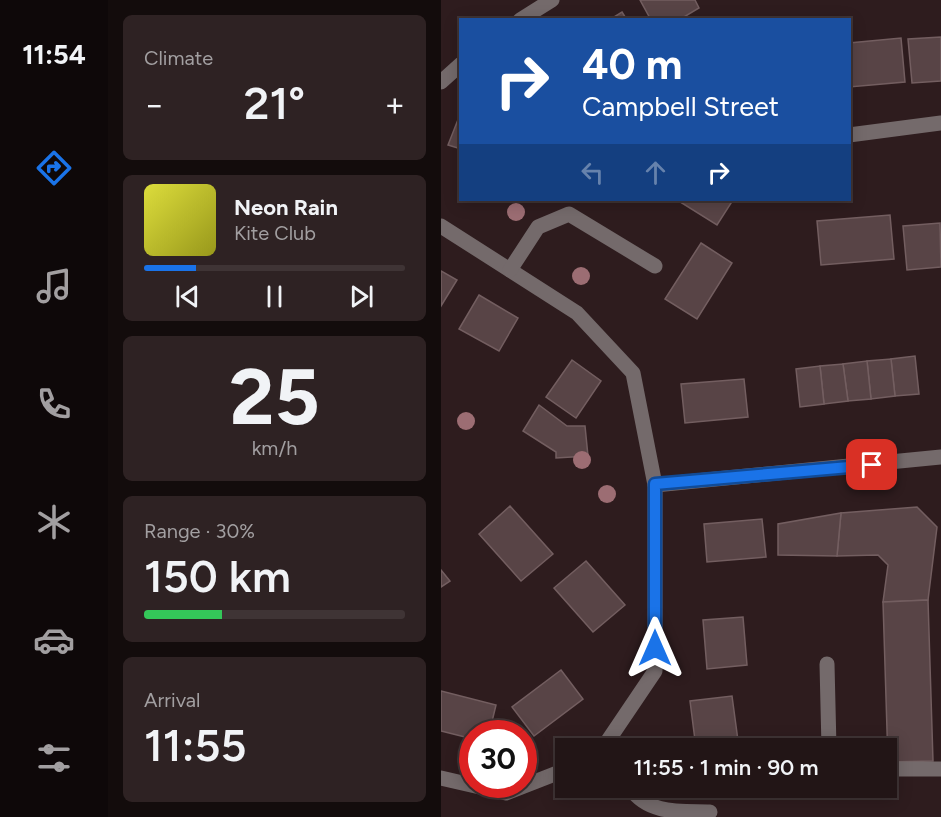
<!DOCTYPE html>
<meta charset="utf-8">
<style>
body{margin:0;font-family:Figtree,sans-serif;background:#2e2223;color:#f1f3f6;height:100vh;display:flex;flex-direction:column;font-size:22px;white-space:nowrap}
*{box-sizing:border-box;margin:0}
p{font-size:20px;color:#a29fa1}
.icon{flex:none;width:33px;height:33px;fill:none;stroke:currentColor;stroke-width:2;stroke-linecap:round;stroke-linejoin:round}
.map{position:relative;flex:1;overflow:hidden}
.side{display:flex;flex-direction:column;gap:15px;padding:15px;background:#130c0c;width:333px}
.side>*{flex:none}
.banner{position:absolute;left:18px;top:18px;width:392px;height:183px;border-radius:0px;box-shadow:0 3px 15px #0003,0 0 0 2px #3f3435;background:#1a4fa0;color:#fff;overflow:hidden}
.speed{position:absolute;left:18px;top:720px;display:flex;gap:12px;font-size:30px;font-weight:700;text-align:center}
.speed>*{display:grid;place-content:center;width:78px;height:78px;border-radius:50%;background:#221516;box-shadow:0 3px 15px #0003,0 0 0 2px #3f3435;line-height:1}
.speed .limit{border:9px solid #d22;background:#fff;color:#111}
.pin{position:absolute;display:grid;place-items:center;width:51px;height:51px;color:#fff;margin:-26px;border-radius:12px;box-shadow:0 3px 9px #0006}
.me{position:absolute;width:66px;margin:-33px;rotate:0deg;stroke-linejoin:round;filter:drop-shadow(0 0 4px #0008)}
.turn{display:flex;align-items:center;gap:21px;height:126px;padding:0 24px;font-size:27px}
.turn .icon{width:78px;height:78px;stroke-width:2.5}
.turn b{display:block;font-size:42px;line-height:51px}
.lanes{display:flex;align-items:center;height:57px;padding:0 24px;background:#0003;justify-content:center;gap:30px;direction:ltr}
.lanes .off{opacity:.35}
.big{font-size:45px;font-weight:600;line-height:1.1}
.side .card{flex:1;display:flex;flex-direction:column;justify-content:center;gap:9px;min-width:0;padding:0 21px;border-radius:9px;background:#2e2223}
.side .dial{align-items:center;gap:0}
.dial b{font-size:78px;line-height:1}
.song{display:flex;align-items:center;gap:18px}
.cover{width:72px;height:72px;border-radius:9px;background:linear-gradient(135deg,hsl(60 70% 55%),hsl(60 70% 35%))}
.played{height:6px;border-radius:3px;background:linear-gradient(90deg,#1a73e8 20%,#3f3435 20%)}
.keys{display:flex;justify-content:space-around;direction:ltr}
.heat{display:flex;justify-content:space-between;align-items:center;font-size:33px;direction:ltr}
.charge{height:9px;border-radius:4px;background:linear-gradient(90deg,#34c759 30%,#3f3435 0)}
.trip{position:absolute;left:114px;top:738px;width:342px;height:60px;border-radius:0px;background:#221516;box-shadow:0 3px 15px #0003,0 0 0 2px #3f3435;font-weight:600;line-height:60px;text-align:center}
main{display:flex;flex:1;min-height:0}
.menu{display:flex;flex-direction:column;width:108px;justify-content:space-around;align-items:center;background:#0e0809;color:#a29fa1}
.menu .icon{width:42px;height:42px}
.menu .active{color:#1a73e8}
.menu b{font-size:27px;color:#f1f3f6}
.map>svg:first-child{display:block}
</style>
<main>
<nav class="menu">
<b>11:54</b>
<svg class="icon active" aria-label="directions" viewBox="0 0 24 24"><path d="M12 3l9 9-9 9-9-9zM9 14v-3h6M13 9l2 2-2 2"/></svg>
<svg class="icon" aria-label="music" viewBox="0 0 24 24"><path d="M9 18V5l10-2v13"/><circle cx="6" cy="18" r="3"/><circle cx="16" cy="16" r="3"/></svg>
<svg class="icon" aria-label="phone" viewBox="0 0 24 24"><path d="M5 4h4l2 5-3 2q2 4 5 5l2-3 5 2v4C11 20 4 13 5 4z"/></svg>
<svg class="icon" aria-label="climate" viewBox="0 0 24 24"><path d="M12 3v18M4 7l16 10M4 17L20 7"/></svg>
<svg class="icon" aria-label="car" viewBox="0 0 24 24"><path d="M5 17H2v-5l4-1 3-4h7l3 4 3 1v5h-3M9 17h6M6 11h13"/><circle cx="7" cy="17" r="2"/><circle cx="17" cy="17" r="2"/></svg>
<svg class="icon" aria-label="filters" viewBox="0 0 24 24"><path d="M4 7h16M4 17h16"/><circle cx="9" cy="7" r="2"/><circle cx="15" cy="17" r="2"/></svg>
</nav>
<section class="side">
<div class="card"><p>Climate</p>
<div class="heat"><a>−</a><b class="big">21°</b><a>+</a></div>
</div>
<div class="card">
<div class="song"><i class="cover"></i><div><b>Neon Rain</b><p>Kite Club</p></div></div>
<div class="played"></div>
<div class="keys"><svg class="icon" aria-label="previous" viewBox="0 0 24 24"><path d="M18 5L8 12l10 7zM5 5v14"/></svg><svg class="icon" aria-label="pause" viewBox="0 0 24 24"><path d="M8 5v14M16 5v14"/></svg><svg class="icon" aria-label="next" viewBox="0 0 24 24"><path d="M6 5l10 7-10 7zM19 5v14"/></svg></div>
</div>
<div class="card dial"><b>25</b><p>km/h</p></div>
<div class="card"><p>Range · 30%</p><b class="big">150 km</b><div class="charge"></div></div>
<div class="card"><p>Arrival</p><b class="big">11:55</b></div>
</section>
<div class="map">
<svg width="500" height="817" viewBox="0 0 500 817">
<rect width="100%" height="100%" fill="#2e1c1e"/>
<g fill="#584446" stroke="#735e60" stroke-width="1.5">
<polygon points="199,0 254,0 258,8 238,20 210,20"/>
<polygon points="181,12 186,20 168,20"/>
<polygon points="500,37 500,81 471,83 467,39"/>
<polygon points="460,38 464,82 408,87 408,43"/>
<polygon points="20,112 20,149 7,145"/>
<polygon points="236,200 292,200 276,225"/>
<polygon points="449,215 453,259 380,265 376,221"/>
<polygon points="499,223 500,267 466,270 462,226"/>
<polygon points="260,243 291,263 256,319 224,299"/>
<polygon points="0,271 16,280 0,306"/>
<polygon points="38,295 77,318 58,351 18,329"/>
<polygon points="474,356 478,394 454,396 450,359"/>
<polygon points="450,359 454,396 430,399 426,361"/>
<polygon points="131,360 160,381 135,418 105,397"/>
<polygon points="426,361 430,399 407,401 402,364"/>
<polygon points="402,364 407,401 383,404 379,366"/>
<polygon points="379,366 383,404 359,407 355,369"/>
<polygon points="303,379 307,417 244,423 240,384"/>
<polygon points="98,405 126,426 144,426 147,456 115,458 115,452 82,431"/>
<polygon points="69,506 112,554 80,581 38,534"/>
<polygon points="476,507 496,527 487,600 442,602 447,565 437,555 396,556 400,513"/>
<polygon points="400,513 396,556 337,555 337,524"/>
<polygon points="321,519 325,557 266,562 263,524"/>
<polygon points="145,561 184,605 152,632 113,588"/>
<polygon points="0,570 9,581 0,587"/>
<polygon points="487,600 492,761 447,762 442,602"/>
<polygon points="302,617 306,665 266,669 262,620"/>
<polygon points="120,670 142,699 93,736 71,707"/>
<polygon points="0,691 55,705 48,734 32,734 32,739 0,731"/>
<polygon points="291,696 298,748 255,748 249,701"/>
</g>
<g fill="none" stroke-linecap="round" stroke-linejoin="round">
<g stroke="#746a6b" stroke-width="15">
<polyline points="79,20 111,0"/>
<polyline points="0,82 20,64"/>
<polyline points="408,135 500,123"/>
<polyline points="0,226 136,313 192,373 214,485 214,671 162,748"/>
<polyline points="69,270 97,227 128,214 214,266"/>
<polyline points="214,485 500,457"/>
<polyline points="386,664 388,748"/>
<polyline points="446,769 500,769"/>
<polyline points="0,778 65,793 124,770"/>
<path d="M189,788c19,27 50,23 80,24"/>
</g>
</g>
<g fill="#9c6d73">
<circle cx="75" cy="212" r="9"/>
<circle cx="140" cy="276" r="9"/>
<circle cx="25" cy="421" r="9"/>
<circle cx="141" cy="460" r="9"/>
<circle cx="166" cy="494" r="9"/>
</g>
<g fill="none" stroke-linecap="round" stroke-linejoin="round">
<defs>
<polyline id="route" points="214,648 214,484 431,465"/>
</defs>
<use href="#route" stroke="#114b97" stroke-width="15"/>
<use href="#route" stroke="#1a73e8" stroke-width="10"/>
</g>
</svg>
<div class="speed"><div class="limit">30</div></div>
<div class="pin" style="left:431px;top:465px;background:#d93025"><svg class="icon" aria-label="arrive" viewBox="0 0 24 24"><path d="M6 21V4h12l-3 4 3 4H6"/></svg></div>
<svg class="me" style="left:214px;top:648px" viewBox="-20 -20 40 40"><path d="M0-17L14 15 0 8-14 15z" fill="#1a73e8" stroke="#fff" stroke-width="4"/></svg>
<div class="trip">11:55 · 1 min · 90 m</div>
<div class="banner">
<div class="turn"><svg class="icon" aria-label="right" viewBox="0 0 24 24"><path d="M7 20v-9h11M14 6l5 5-5 5"/></svg><div><b>40 m</b>Campbell Street</div></div>
<div class="lanes"><svg class="icon off" aria-label="left" viewBox="0 0 24 24"><path d="M17 20v-9H6M10 6l-5 5 5 5"/></svg><svg class="icon off" aria-label="ahead" viewBox="0 0 24 24"><path d="M12 20V5M6 11l6-6 6 6"/></svg><svg class="icon" aria-label="right" viewBox="0 0 24 24"><path d="M7 20v-9h11M14 6l5 5-5 5"/></svg></div>
</div>
</div>
</main>
